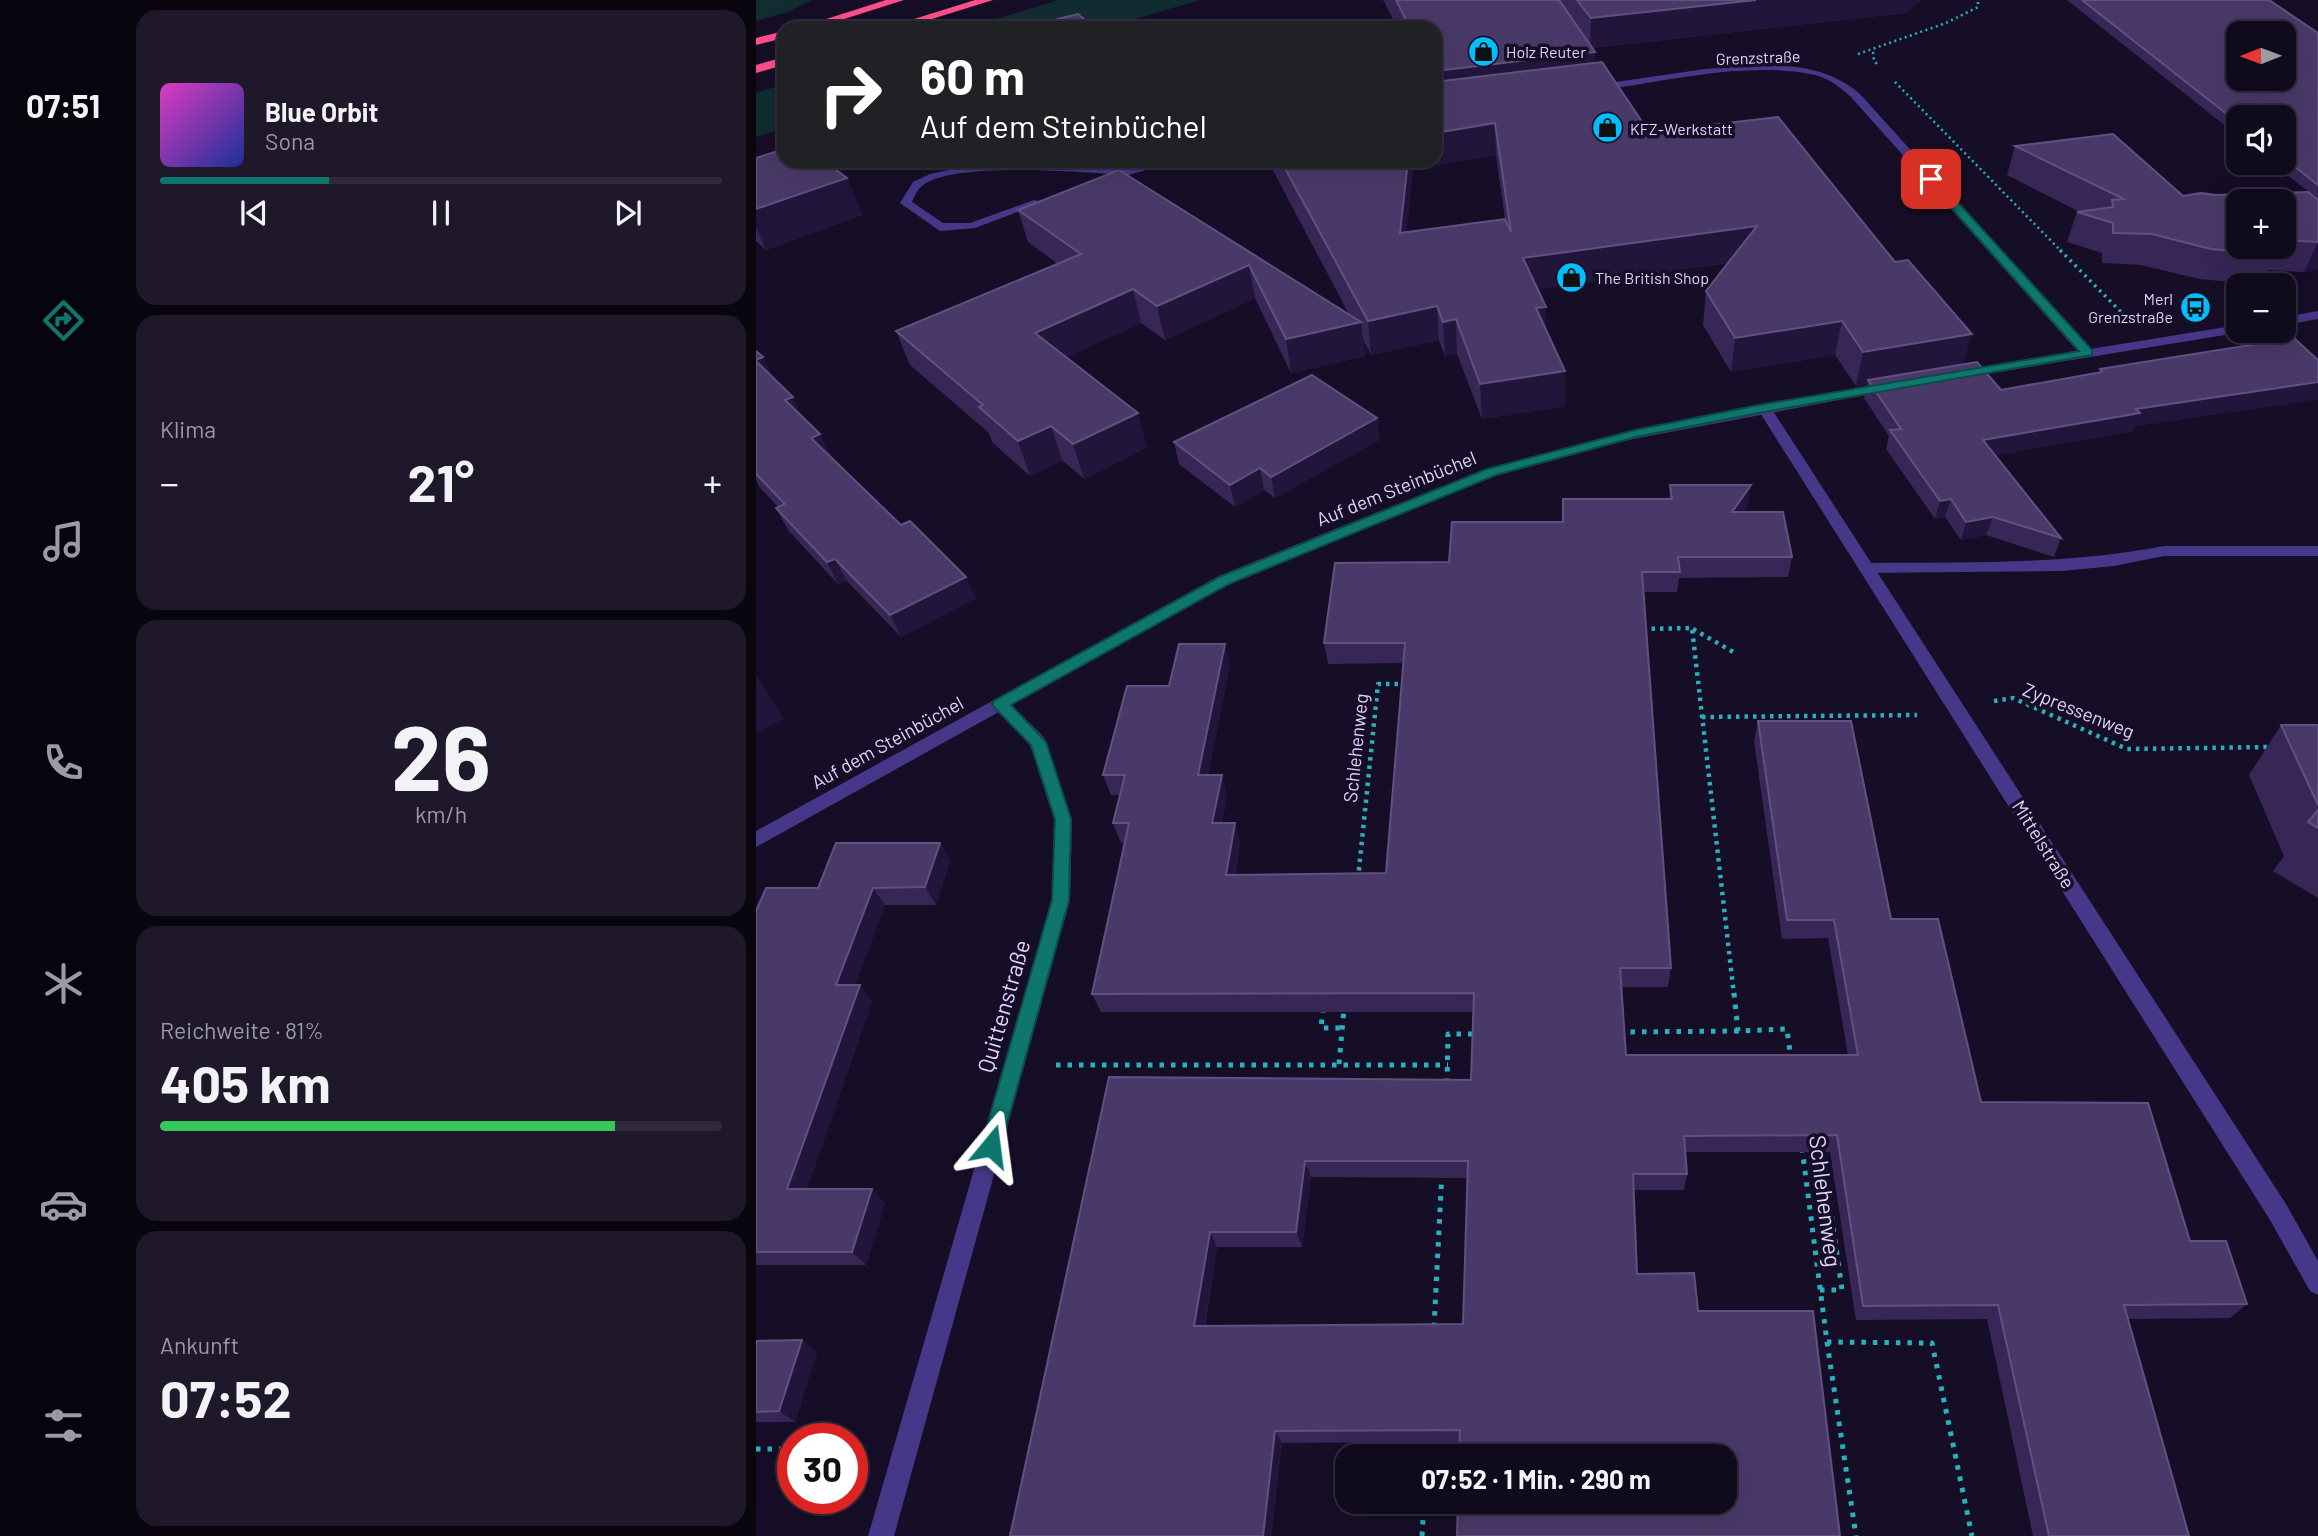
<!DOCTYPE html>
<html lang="de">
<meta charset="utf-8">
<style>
body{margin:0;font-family:Barlow,sans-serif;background:#1e182a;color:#f1f3f6;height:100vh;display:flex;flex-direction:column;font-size:26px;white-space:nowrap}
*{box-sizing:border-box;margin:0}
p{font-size:23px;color:#9c9aa4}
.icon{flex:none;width:38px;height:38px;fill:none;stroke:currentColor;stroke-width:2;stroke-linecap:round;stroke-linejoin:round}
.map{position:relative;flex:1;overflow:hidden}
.drawer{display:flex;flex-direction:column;gap:10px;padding:10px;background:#090610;width:630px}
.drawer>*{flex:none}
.banner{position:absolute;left:21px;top:21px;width:665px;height:147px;border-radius:21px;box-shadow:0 7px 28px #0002,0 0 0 2px #302b3b;background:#202124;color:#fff;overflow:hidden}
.needle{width:46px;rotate:269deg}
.fabs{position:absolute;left:1470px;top:21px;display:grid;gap:14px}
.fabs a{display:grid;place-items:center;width:70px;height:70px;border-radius:14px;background:#100a1d;box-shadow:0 7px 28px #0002,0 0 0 2px #302b3b;font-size:35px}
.speed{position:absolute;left:21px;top:1423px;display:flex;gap:14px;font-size:35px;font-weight:700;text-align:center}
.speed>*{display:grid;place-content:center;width:91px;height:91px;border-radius:50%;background:#100a1d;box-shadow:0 7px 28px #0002,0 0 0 2px #302b3b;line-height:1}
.speed .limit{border:10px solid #d22;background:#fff;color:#111}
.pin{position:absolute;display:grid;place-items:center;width:60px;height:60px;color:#fff;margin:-30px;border-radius:14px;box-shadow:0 4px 10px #0006}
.me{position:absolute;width:77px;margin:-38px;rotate:16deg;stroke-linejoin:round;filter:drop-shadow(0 0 5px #0008)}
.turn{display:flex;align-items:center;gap:24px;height:147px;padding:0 28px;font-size:32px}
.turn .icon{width:91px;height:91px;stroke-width:2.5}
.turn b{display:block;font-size:49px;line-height:60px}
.big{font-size:52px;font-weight:700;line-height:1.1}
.drawer .card{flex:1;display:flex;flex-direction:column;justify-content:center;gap:10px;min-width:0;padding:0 24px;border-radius:21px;background:#1e182a}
.drawer .dial{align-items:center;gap:0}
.dial b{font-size:91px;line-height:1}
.song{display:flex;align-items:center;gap:21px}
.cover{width:84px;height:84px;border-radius:10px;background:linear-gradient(135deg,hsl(310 70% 55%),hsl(230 70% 35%))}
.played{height:7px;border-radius:4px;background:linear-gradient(90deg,#0f766e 30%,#302b3b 30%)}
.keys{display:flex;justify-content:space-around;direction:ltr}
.heat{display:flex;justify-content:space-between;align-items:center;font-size:38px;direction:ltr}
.charge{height:10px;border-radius:5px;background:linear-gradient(90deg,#34c759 81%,#302b3b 0)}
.trip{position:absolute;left:579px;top:1444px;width:402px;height:70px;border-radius:21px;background:#100a1d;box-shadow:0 7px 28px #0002,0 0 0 2px #302b3b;font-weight:700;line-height:70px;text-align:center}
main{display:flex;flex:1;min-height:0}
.menu{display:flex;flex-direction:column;width:126px;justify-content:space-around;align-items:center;background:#06040c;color:#9c9aa4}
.menu .icon{width:49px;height:49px}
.menu .selected{color:#0f766e}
.menu b{font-size:32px;color:#f1f3f6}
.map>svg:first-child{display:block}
</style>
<main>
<nav class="menu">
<b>07:51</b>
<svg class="icon selected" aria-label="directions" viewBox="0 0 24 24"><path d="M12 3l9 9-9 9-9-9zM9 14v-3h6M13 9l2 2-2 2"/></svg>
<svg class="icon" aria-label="music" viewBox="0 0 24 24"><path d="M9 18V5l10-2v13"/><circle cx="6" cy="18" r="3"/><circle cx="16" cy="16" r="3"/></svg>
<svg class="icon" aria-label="phone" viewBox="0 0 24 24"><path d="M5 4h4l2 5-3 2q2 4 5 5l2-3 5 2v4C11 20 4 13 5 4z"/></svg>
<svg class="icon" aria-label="climate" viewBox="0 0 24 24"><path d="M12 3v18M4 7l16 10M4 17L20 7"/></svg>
<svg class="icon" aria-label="car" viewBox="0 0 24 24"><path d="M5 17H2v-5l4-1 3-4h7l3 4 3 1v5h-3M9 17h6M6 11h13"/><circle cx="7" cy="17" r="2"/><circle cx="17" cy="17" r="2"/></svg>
<svg class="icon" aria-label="filters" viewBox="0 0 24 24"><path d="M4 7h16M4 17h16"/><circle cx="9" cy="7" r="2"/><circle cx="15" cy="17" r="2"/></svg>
</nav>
<section class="drawer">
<div class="card">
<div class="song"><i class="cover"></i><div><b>Blue Orbit</b><p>Sona</p></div></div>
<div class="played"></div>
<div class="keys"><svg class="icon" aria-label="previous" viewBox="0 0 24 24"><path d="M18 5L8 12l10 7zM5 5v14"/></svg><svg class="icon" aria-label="pause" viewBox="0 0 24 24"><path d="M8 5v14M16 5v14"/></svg><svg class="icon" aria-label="next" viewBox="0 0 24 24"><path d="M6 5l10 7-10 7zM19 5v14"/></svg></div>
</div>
<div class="card"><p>Klima</p>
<div class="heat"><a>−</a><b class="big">21°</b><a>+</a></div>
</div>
<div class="card dial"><b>26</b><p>km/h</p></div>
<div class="card"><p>Reichweite · 81%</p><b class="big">405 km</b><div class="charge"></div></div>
<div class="card"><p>Ankunft</p><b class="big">07:52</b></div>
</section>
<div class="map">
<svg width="1562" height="1536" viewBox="0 0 1562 1536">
<rect width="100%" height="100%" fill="#160e27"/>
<g fill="#112d31">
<polygon points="0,0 55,0 32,12 0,21"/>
<polygon points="303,0 444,0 349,28 210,28"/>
<polygon points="28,84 28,128 0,137 0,93"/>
</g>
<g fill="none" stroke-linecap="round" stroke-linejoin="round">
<g stroke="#29b0bd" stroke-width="2.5" stroke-dasharray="2 3.5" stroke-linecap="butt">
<polyline points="1117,52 1118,61 1123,66"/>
<polyline points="1102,54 1190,23 1222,7 1222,0"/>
<polyline points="1139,82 1306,252"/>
</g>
<polyline stroke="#29b0bd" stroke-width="3.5" stroke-dasharray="2.5 4.5" stroke-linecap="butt" points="1304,250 1366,313"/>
<g stroke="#29b0bd" stroke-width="4.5" stroke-dasharray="3.5 5" stroke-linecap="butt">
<polyline points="887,629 936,628 978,995"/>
<polyline points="937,629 979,653"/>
<polyline points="1238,701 1257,698 1371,749 1516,747"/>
<polyline points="946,717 1161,715"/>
<polyline points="602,879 622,684 648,684"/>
</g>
<g stroke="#29b0bd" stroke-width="5" stroke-dasharray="4.5 7" stroke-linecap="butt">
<polyline points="978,993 982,1031 1031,1029 1035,1060"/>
<polyline points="567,1008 565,1028 586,1028"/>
<polyline points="863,1032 982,1031"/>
<polyline points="583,1064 588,1009"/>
<polyline points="300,1065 692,1065"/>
<polyline points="691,1083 692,1034 722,1034"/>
<polyline points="1046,1148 1071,1342 1176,1343 1216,1536"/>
<polyline points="1064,1290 1086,1290 1066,1147"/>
<polyline points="678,1327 686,1172"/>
<polyline points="1071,1342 1100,1536"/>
<polyline points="0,1449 37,1449"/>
<polyline points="96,1450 106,1450"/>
<polyline points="671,1456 672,1437"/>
<polyline points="666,1536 668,1502"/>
</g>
<path fill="#463788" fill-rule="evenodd" d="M1408,546h154v10h-154l-50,10 -52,5 -195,2 -8,-5 8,-5c100,-1 199,2 297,-17z"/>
<g fill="#463788" fill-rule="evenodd">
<path d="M1007,65c37,1 66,4 96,28l233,257v6h-10l-231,-259c-10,-9 -22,-19 -36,-22 -67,-15 -153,7 -220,16l-5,-3 5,-3 110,-16z"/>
<path d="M403,161h18l-76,22 -4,-1v-4l15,-4c-38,-2 -167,-13 -192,14 -4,3 -6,10 -8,14l31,21h27l64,-23 10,2 -69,26 -35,3 -40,-28 13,-21 17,-8 28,-6 59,-4 113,5z"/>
<polygon points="1008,404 1015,408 1530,1204 1562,1261 1562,1295 1554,1291 1514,1220 1001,408"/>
<polygon points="244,698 250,700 288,737 316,819 314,900 138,1536 112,1536 296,900 298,819 274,745 236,704"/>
</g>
<g fill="#463788" fill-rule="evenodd">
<polygon points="1562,311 1562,319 1528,325 1528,317"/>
<polygon points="1482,325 1482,331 1487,332 1206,378 1199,374 1206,370"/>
<polygon points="1131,383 1138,387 1136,390 872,440 741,475 584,537 473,584 0,847 0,831 463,576 574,531 731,469 866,433"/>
</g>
<g fill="#ff4f89" fill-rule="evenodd">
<polygon points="130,0 148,0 60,28 42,28"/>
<polygon points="219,0 237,0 147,28 129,28"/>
<polygon points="28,31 28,38 0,45 0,38"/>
<polygon points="28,57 28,65 0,73 0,65"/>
</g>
</g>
<g fill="#372656" fill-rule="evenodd">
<path d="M627,0h538l-15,13 -314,35 2,15 55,69 314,232 38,26 98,-17 1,-4 218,-9v39l-183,27 -2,5 -138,24 66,83 -7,19 -68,-22 -25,5 -16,-23 -10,2 -49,-70 3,-13 -25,-38 3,-14 -11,2 -21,-31 -104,17 -28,-47 3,-34 22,-28 -190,26 8,41 19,76 -83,13 -25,-65 -12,2 -6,-16 -68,15 -8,-16 2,17 -74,17 -36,-75 -90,42 -24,-17 -75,34 81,90 -63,32 -22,-19 -32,16 -38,-34 -3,-9 -79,-68 -14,-34 162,-67 -30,-22 -10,-32 101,-40 231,146 -80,-151 -1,-4h166l-41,-140zM740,155l9,64 -99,13 7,-63z"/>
<polygon points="1311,0 1513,0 1562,33 1562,199 1516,163 1528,163 1528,117 1482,117 1482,136"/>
<path d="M1259,146l168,50 33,-1 102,5v69l-14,3 -36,-2 -6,15 -63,-6 -58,-14 -39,-2v-10l-35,-11 10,-30h3l-73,-37zM1528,201v46h-46z"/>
<polygon points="0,158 91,178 106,215 10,250 0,241"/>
<polygon points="0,351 17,377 75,456 74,457 220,598 145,637 91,581 82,584 32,530 20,508 22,507 4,488 0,480"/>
<polygon points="621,418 623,440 519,498 508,490 479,507 423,464 418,442"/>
<path d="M914,485l78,21 -4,6 48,45 -4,20 -109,1 -2,14h-33l27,376 -3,19h-46l4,68h222l-20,-117 -46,1 -28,-198 4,-20 133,198 90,183 209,139 57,63 -17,14 -102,1 61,217h-156l-46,-217 -131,1 -26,-168h-145l2,22 -3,16h-50l-174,252 -178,1 -11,93 -162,-459 362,3 2,-68h-372l-9,-18 33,-151h-4l-8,-20 7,-28h-9l-8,-20 66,-89 61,-21 -22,110 19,20 -5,28h13l5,20 -5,32 151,-2 18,-210 -76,1 -4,-21 125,-81 113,-40 1,-23h106zM555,1177l157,1 -5,146 -258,2 12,-79h85z"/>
<polygon points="1525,725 1562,725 1562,898 1517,871 1528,856 1493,775"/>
<polygon points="184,843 194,861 180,905 129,905 99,985 104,985 116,1001 51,1189 116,1189 129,1204 110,1265 0,1265 0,911"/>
<polygon points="46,1340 61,1352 39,1422 0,1422 0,1341"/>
</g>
<g fill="#22153b">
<polygon points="1000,0 1165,0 1150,13 834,48 835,18"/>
<polygon points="839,52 838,83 679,102 679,71"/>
<polygon points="739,123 740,155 657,169 647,267 644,233 652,161 679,161 679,133"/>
<polygon points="91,178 106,215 10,250 0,227 0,209"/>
<polygon points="1001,226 997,259 767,292 767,258"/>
<polygon points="1562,242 1562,269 1548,272"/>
<polygon points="493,265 499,298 409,340 401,306"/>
<polygon points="377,289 385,323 289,367 279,333"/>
<polygon points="681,306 683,340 615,355 612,321"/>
<polygon points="790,307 790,341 780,308"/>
<polygon points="700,319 701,354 689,356 687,322"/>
<polygon points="1086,321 1079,355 975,372 979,338"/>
<polygon points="605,322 609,356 535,373 530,339"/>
<polygon points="1216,334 1206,368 1112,380 1111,384 1100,386 1107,352"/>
<polygon points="7,357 18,379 10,382 0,360"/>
<polygon points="809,371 809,406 726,419 724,384"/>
<polygon points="1562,382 1562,399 1379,426 1377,431 1221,458 1227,440 1380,409"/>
<polygon points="37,397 47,419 29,400"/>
<polygon points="382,413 391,447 328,479 317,444"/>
<polygon points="621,418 623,440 519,498 515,477"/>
<polygon points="295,426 306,460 274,476 262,441"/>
<polygon points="64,434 75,456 66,460 55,438"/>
<polygon points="504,468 508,490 479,507 474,485"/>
<polygon points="995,485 992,506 973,532 976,512"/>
<polygon points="1195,499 1189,517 1179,519 1184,501"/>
<polygon points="1237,517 1230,535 1205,540 1210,522"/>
<polygon points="79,559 91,581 82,584 71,562"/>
<polygon points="210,577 220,598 145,637 134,615"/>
<polygon points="469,644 474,665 448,795 442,775"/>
<polygon points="0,675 28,719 0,733"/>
<polygon points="466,775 471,795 462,843 456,823"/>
<polygon points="479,823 484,843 475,894 470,875"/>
<polygon points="184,843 194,861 180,905 169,887"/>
<polygon points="117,888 129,905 93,1002 80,985"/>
<polygon points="104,985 116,1001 46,1204 31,1189"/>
<polygon points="549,1161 555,1177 546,1247 540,1232"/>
<polygon points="116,1189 129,1204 110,1265 96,1252"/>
<polygon points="454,1232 461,1247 446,1340 438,1326"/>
<polygon points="46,1340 61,1352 39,1422 23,1411"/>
<polygon points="519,1431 526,1443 515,1536 507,1536"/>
</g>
<g fill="#493968" stroke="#605180" stroke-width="2" fill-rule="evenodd">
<polygon points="640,0 803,0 839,52 679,71 679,28 564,28 650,20"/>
<polygon points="821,0 1000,0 835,18"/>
<path d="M1326,0h187l49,33v152l-34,-27v-41h-46v6zM1482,33h46v46h-46z"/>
<polygon points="322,14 338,28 265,28"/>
<polygon points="846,62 893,132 1022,117 1139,262 1152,260 1216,334 1107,352 1086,321 979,338 950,291 1001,226 767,258 790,307 780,308 809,371 724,384 700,319 687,322 681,306 612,321 525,161 652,161 644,233 749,219 755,232 739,123 679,133 679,82"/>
<polygon points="1357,134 1427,196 1445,193 1460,195 1552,192 1562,200 1562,242 1528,240 1528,201 1482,201 1482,247 1511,247 1519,255 1455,249 1396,234 1357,233 1357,223 1321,212 1357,207 1356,200 1368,199 1259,146"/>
<polygon points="28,149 28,161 68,161 91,178 0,209 0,158"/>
<polygon points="363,170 605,322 530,339 493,265 401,306 377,289 279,333 382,413 317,444 295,426 262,441 223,407 227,405 140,331 325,254 262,210"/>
<polygon points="1538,338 1562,360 1562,382 1380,409 1384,413 1227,440 1305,538 1237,517 1210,522 1195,499 1184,501 1134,430 1145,429 1112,380 1221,362 1245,390 1346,372 1344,369"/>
<polygon points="0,351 7,357 0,360"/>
<polygon points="0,361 37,397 29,400 64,434 55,438 145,525 154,521 210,577 134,615 79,559 71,562 20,508 29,504 0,474"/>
<polygon points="556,375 621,418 515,477 504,468 474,485 418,442"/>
<path d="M914,485h81l-19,27h51l9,45h-114l2,15h-38l29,396h-51l6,87h232l-24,-135h-47l-29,-199h93l40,198h47l43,183 167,1 42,138h36l21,63 -123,1 65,231h-140l-51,-231 -135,1 -26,-171 -153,1 3,38h-54l4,100 57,-1 4,38h115l27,225h-383l1,-34h268v-46h-267l1,-26 -185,1 -12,105h-253l99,-459 362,3 3,-87 -382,1 37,-171h-16l12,-48h-22l24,-89h42l10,-42h46l-27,131h24l-10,48h23l-9,52 160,-2 19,-230h-81l11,-80 114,-1 3,-40h111v-23h109zM549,1161h163l-5,163 -269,2 16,-94h86z"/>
<polygon points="1525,725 1562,725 1562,805"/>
<polygon points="1562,810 1562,828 1552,822"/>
<polygon points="80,843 184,843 169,887 117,888 80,985 104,985 31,1189 116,1189 96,1252 0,1252 0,911 10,888 62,888"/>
<polygon points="46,1340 23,1411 0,1412 0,1341"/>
</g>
<polygon fill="#0f766e" stroke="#0a4d48" stroke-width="2" points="1171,177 1179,177 1336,350 1336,355 1008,412 880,437 740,475 473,584 255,705 290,742 315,819 313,900 245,1146 242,1152 235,1155 228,1152 225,1146 296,900 299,819 275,745 239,708 236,704 239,700 463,577 731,469 879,430 1008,404 1323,351 1171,181"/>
<defs>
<symbol id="shop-disc" viewBox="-11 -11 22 22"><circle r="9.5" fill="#00bfff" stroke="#160e27"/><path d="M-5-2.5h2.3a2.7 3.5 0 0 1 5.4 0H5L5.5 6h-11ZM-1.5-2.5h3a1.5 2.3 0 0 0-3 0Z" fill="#111"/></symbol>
<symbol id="bus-disc" viewBox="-11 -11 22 22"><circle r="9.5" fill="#00bfff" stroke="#160e27"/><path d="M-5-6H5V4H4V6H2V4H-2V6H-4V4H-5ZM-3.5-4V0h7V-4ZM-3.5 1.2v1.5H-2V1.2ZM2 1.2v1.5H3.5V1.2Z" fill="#111"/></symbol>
</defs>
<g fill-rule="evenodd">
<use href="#shop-disc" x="710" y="34" width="35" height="35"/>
<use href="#shop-disc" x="834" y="110" width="35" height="35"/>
<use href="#shop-disc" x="798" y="260" width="35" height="35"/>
<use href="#bus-disc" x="1422" y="290" width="35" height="35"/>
</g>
<g text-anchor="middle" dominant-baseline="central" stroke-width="7" stroke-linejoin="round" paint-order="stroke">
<g font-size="16" fill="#dfd4ff" stroke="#160e27" text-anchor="start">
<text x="750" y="51">Holz Reuter</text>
<text x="874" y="128">KFZ-Werkstatt</text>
<text x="839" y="277">The British Shop</text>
<text x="1417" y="298" text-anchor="end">Merl<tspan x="1417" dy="18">Grenzstraße</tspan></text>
</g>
<g font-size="16" fill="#dfd4ff" stroke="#160e27">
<text transform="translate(1002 57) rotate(-2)">Grenzstraße</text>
</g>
<g font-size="19" fill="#dfd4ff" stroke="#160e27">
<text transform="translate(640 488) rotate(-22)">Auf dem Steinbüchel</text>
<text transform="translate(1323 710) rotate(22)">Zypressenweg</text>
<text transform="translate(131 742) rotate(-29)">Auf dem Steinbüchel</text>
<text transform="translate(599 748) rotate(-84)">Schlehenweg</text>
<text transform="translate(1288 844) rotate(58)">Mittelstraße</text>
</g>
<g font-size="23" fill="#dfd4ff" stroke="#160e27">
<text transform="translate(247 1006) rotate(-74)">Quittenstraße</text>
<text transform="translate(1070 1201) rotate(83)">Schlehenweg</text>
</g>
</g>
</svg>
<div class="fabs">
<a><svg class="needle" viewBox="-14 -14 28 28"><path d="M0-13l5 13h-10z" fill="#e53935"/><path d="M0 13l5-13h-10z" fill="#9c9aa4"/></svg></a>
<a><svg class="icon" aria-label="sound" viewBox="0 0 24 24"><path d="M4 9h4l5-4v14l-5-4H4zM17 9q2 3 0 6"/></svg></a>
<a>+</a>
<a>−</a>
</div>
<div class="speed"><div class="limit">30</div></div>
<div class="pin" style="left:1175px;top:179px;background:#d93025"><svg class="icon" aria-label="arrive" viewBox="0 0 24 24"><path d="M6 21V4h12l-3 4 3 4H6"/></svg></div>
<svg class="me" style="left:235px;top:1146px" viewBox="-20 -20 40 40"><path d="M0-17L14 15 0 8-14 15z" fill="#0f766e" stroke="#fff" stroke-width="4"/></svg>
<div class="trip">07:52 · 1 Min. · 290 m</div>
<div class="banner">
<div class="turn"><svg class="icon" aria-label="right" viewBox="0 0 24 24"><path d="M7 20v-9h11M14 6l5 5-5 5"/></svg><div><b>60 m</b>Auf dem Steinbüchel</div></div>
</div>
</div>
</main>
